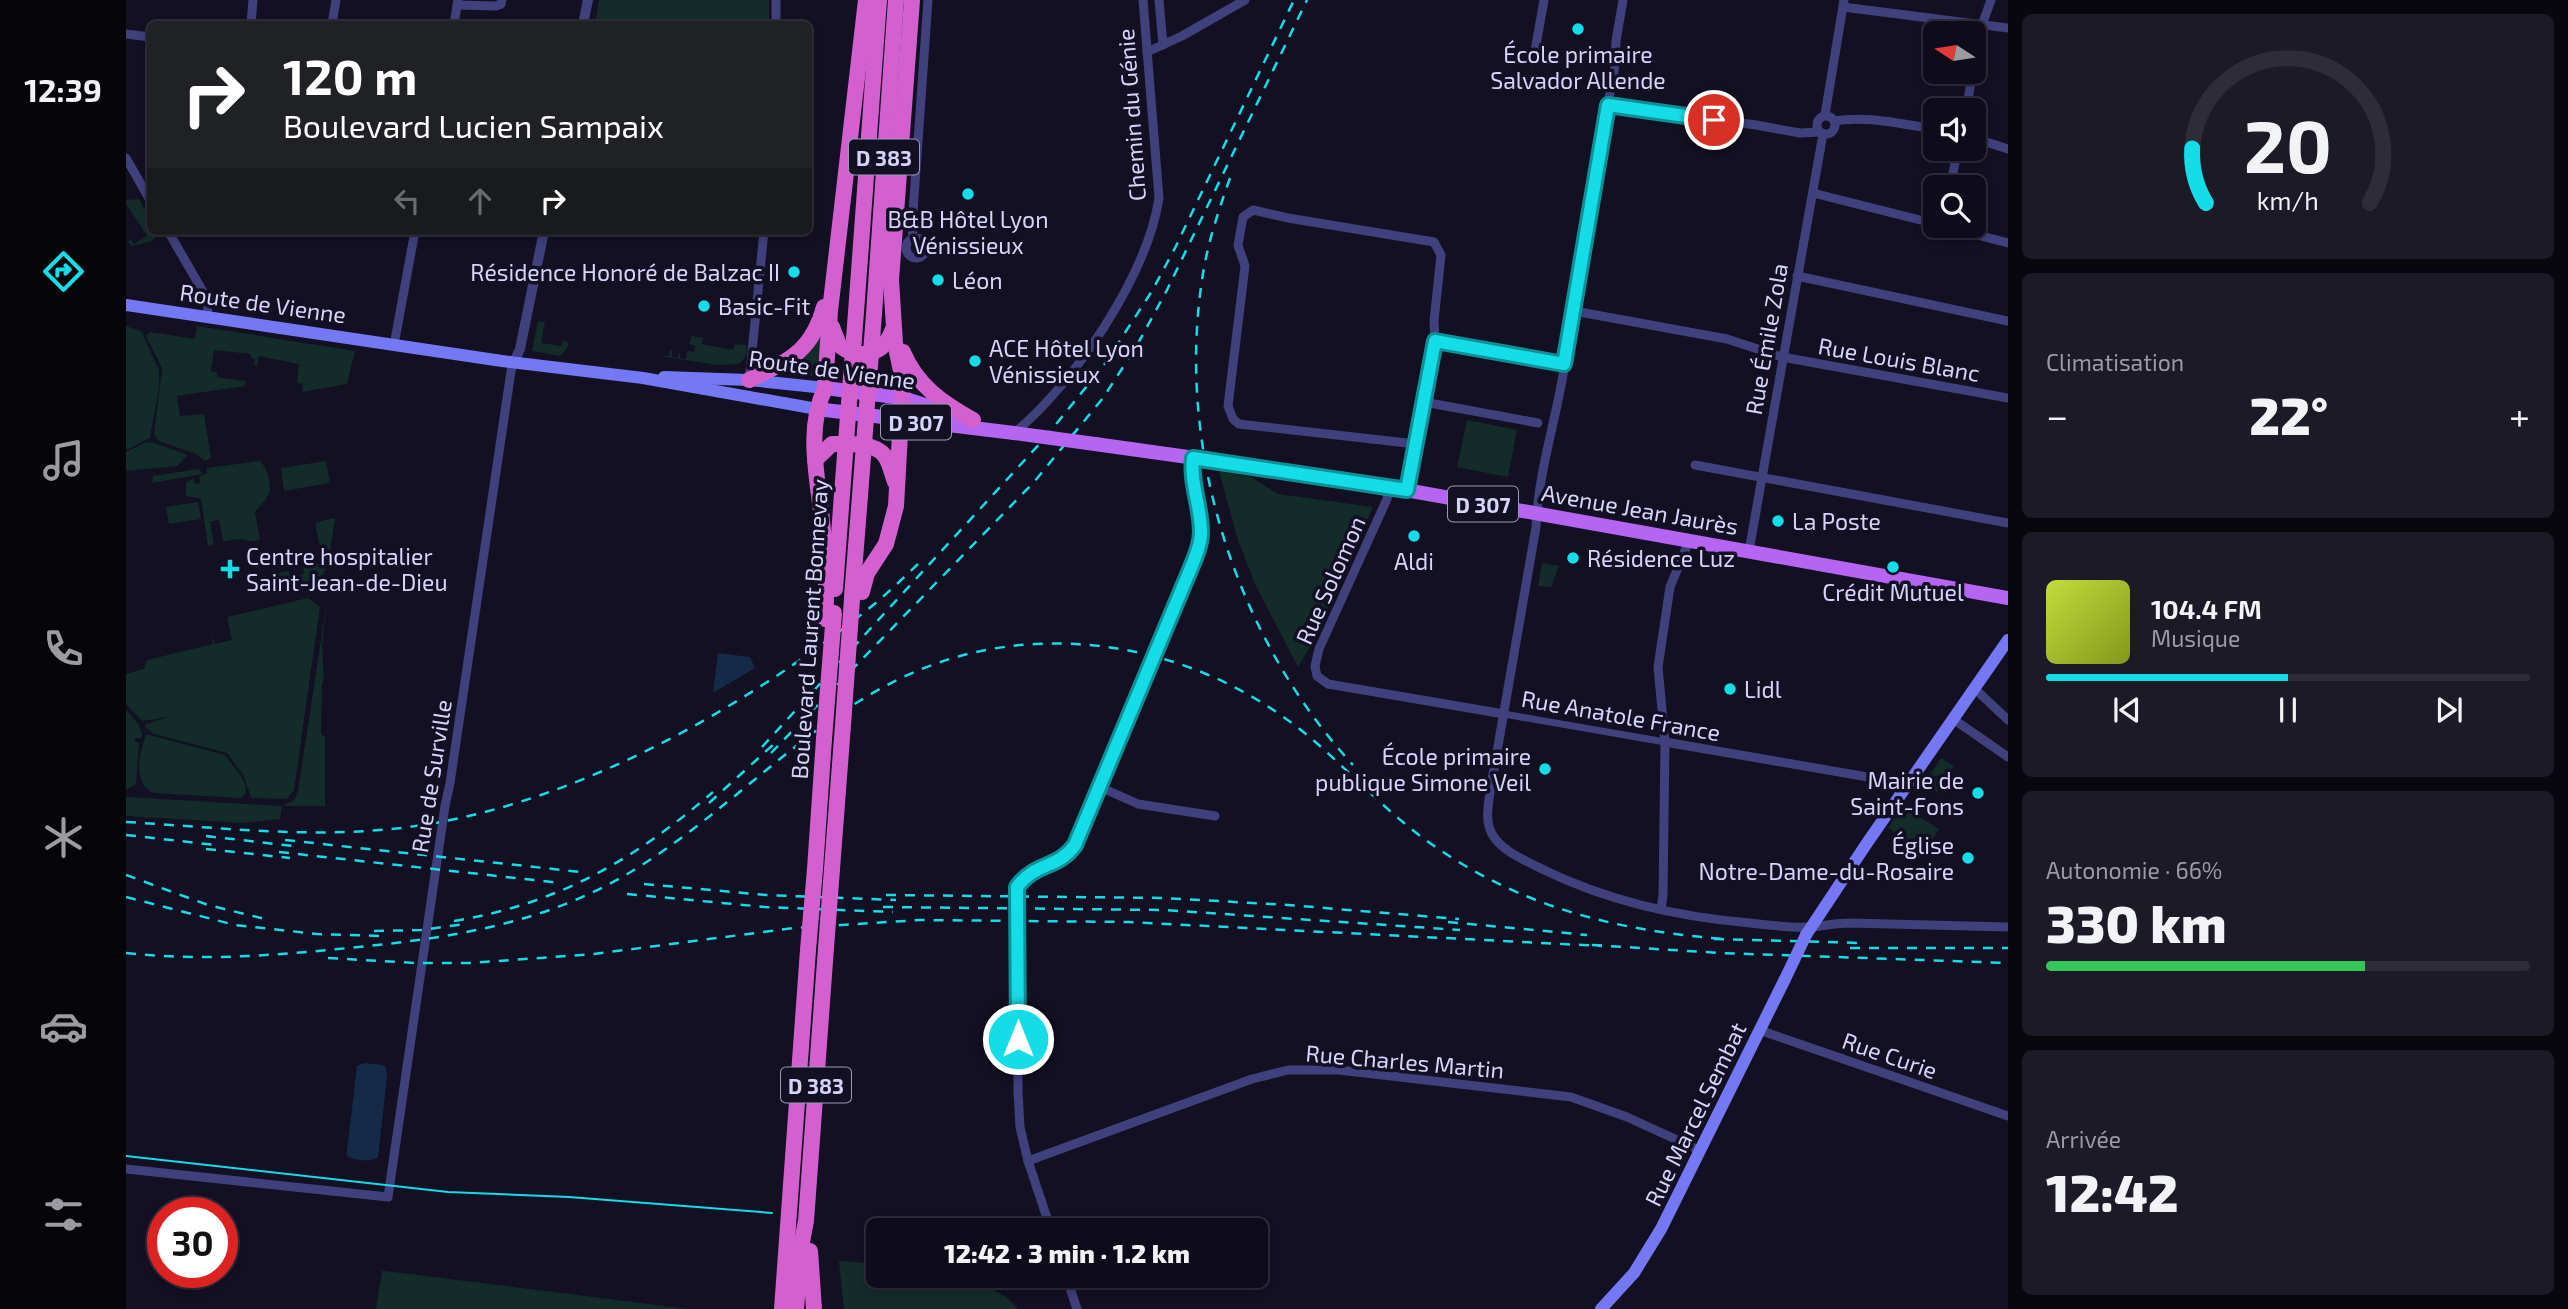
<!DOCTYPE html>
<html lang="fr">
<meta charset="utf-8">
<style>
body{margin:0;font-family:"Exo 2",sans-serif;background:#1c1a27;color:#f1f3f6;height:100vh;display:flex;flex-direction:column;font-size:26px;white-space:nowrap}
*{box-sizing:border-box;margin:0}
p{font-size:23px;color:#9b9ba2}
.icon{flex:none;width:38px;height:38px;fill:none;stroke:currentColor;stroke-width:2;stroke-linecap:round;stroke-linejoin:round}
.map{position:relative;flex:1;overflow:hidden}
.sheet{display:flex;flex-direction:column;gap:14px;padding:14px;background:#08070e;width:560px}
.sheet>*{flex:none}
.banner{position:absolute;left:21px;top:21px;width:665px;height:214px;border-radius:10px;box-shadow:0 4px 10px #0003,0 0 0 2px #2e2c39;background:#202124;color:#fff;overflow:hidden}
.needle{width:46px;rotate:282deg}
.buttons{position:absolute;left:1797px;top:21px;display:grid;gap:14px}
.buttons a{display:grid;place-items:center;width:63px;height:63px;border-radius:10px;background:#0e0c1a;box-shadow:0 4px 10px #0003,0 0 0 2px #2e2c39;font-size:35px}
.speed{position:absolute;left:21px;top:1197px;display:flex;gap:14px;font-size:35px;font-weight:700;text-align:center}
.speed>*{display:grid;place-content:center;width:91px;height:91px;border-radius:50%;background:#0e0c1a;box-shadow:0 4px 10px #0003,0 0 0 2px #2e2c39;line-height:1}
.speed .limit{border:10px solid #d22;background:#fff;color:#111}
.pin{position:absolute;display:grid;place-items:center;width:60px;height:60px;color:#fff;margin:-30px;border:4px solid #fff;border-radius:50%;box-shadow:0 2px 7px #0007}
.me{position:absolute;width:77px;margin:-38px;rotate:0deg;stroke-linejoin:round;filter:drop-shadow(0 0 5px #0008)}
.turn{display:flex;align-items:center;gap:24px;height:147px;padding:0 21px;font-size:32px}
.turn .icon{width:91px;height:91px;stroke-width:2.5}
.turn b{display:block;font-size:49px;line-height:60px}
.lanes{display:flex;align-items:center;height:66px;padding:0 21px;background:#0003;justify-content:center;gap:35px;direction:ltr}
.lanes .off{opacity:.35}
.big{font-size:52px;font-weight:800;line-height:1.1}
.sheet .widget{flex:1;display:flex;flex-direction:column;justify-content:center;gap:10px;min-width:0;padding:0 24px;border-radius:10px;background:#1c1a27}
.sheet .dial{align-items:center;gap:0}
.dial svg{height:182px;overflow:visible;fill:none;stroke:#2e2c39;stroke-width:7;stroke-linecap:round;text-anchor:middle}
.dial text{fill:#f1f3f6;stroke:none}
.song{display:flex;align-items:center;gap:21px}
.cover{width:84px;height:84px;border-radius:10px;background:linear-gradient(135deg,hsl(70 70% 55%),hsl(70 70% 35%))}
.played{height:7px;border-radius:4px;background:linear-gradient(90deg,#15dde7 50%,#2e2c39 50%)}
.keys{display:flex;justify-content:space-around;direction:ltr}
.heat{display:flex;justify-content:space-between;align-items:center;font-size:38px;direction:ltr}
.charge{height:10px;border-radius:5px;background:linear-gradient(90deg,#34c759 66%,#2e2c39 0)}
.trip{position:absolute;left:740px;top:1218px;width:402px;height:70px;border-radius:10px;background:#0e0c1a;box-shadow:0 4px 10px #0003,0 0 0 2px #2e2c39;font-weight:800;line-height:70px;text-align:center}
main{display:flex;flex:1;min-height:0}
.tab-bar{display:flex;flex-direction:column;width:126px;justify-content:space-around;align-items:center;background:#06050a;color:#9b9ba2}
.tab-bar .icon{width:49px;height:49px}
.tab-bar .on{color:#15dde7}
.tab-bar b{font-size:32px;color:#f1f3f6}
.map>svg:first-child{display:block}
</style>
<main>
<nav class="tab-bar">
<b>12:39</b>
<svg class="icon on" aria-label="directions" viewBox="0 0 24 24"><path d="M12 3l9 9-9 9-9-9zM9 14v-3h6M13 9l2 2-2 2"/></svg>
<svg class="icon" aria-label="music" viewBox="0 0 24 24"><path d="M9 18V5l10-2v13"/><circle cx="6" cy="18" r="3"/><circle cx="16" cy="16" r="3"/></svg>
<svg class="icon" aria-label="phone" viewBox="0 0 24 24"><path d="M5 4h4l2 5-3 2q2 4 5 5l2-3 5 2v4C11 20 4 13 5 4z"/></svg>
<svg class="icon" aria-label="climate" viewBox="0 0 24 24"><path d="M12 3v18M4 7l16 10M4 17L20 7"/></svg>
<svg class="icon" aria-label="car" viewBox="0 0 24 24"><path d="M5 17H2v-5l4-1 3-4h7l3 4 3 1v5h-3M9 17h6M6 11h13"/><circle cx="7" cy="17" r="2"/><circle cx="17" cy="17" r="2"/></svg>
<svg class="icon" aria-label="filters" viewBox="0 0 24 24"><path d="M4 7h16M4 17h16"/><circle cx="9" cy="7" r="2"/><circle cx="15" cy="17" r="2"/></svg>
</nav>
<div class="map">
<svg width="1882" height="1309" viewBox="0 0 1882 1309">
<rect width="100%" height="100%" fill="#121022"/>
<g fill="#132b29">
<polygon points="473,0 643,0 643,24 469,24"/>
<polygon points="13,199 24,219 24,231 31,231 33,234 26,241 6,246 1,242 5,240 8,244 21,236 0,204 0,200"/>
<polygon points="412,321 419,322 415,343 435,346 438,340 442,343 442,346 435,356 406,351"/>
<polygon points="0,326 15,331 33,370 33,387 24,438 0,450"/>
<polygon points="71,326 229,351 221,384 176,392 177,384 171,383 173,364 133,356 131,366 128,365 129,359 125,358 125,354 88,350 85,371 92,373 91,377 119,381 119,386 51,396 54,416 78,414 85,458 79,461 70,454 33,441 28,434 36,368 20,336 24,332 69,339"/>
<polygon points="697,327 700,362 709,379 653,372"/>
<polygon points="566,336 577,338 576,344 607,350 609,344 621,345 619,357 613,364 591,365 533,356 543,356 544,350 546,351 546,357 552,358 554,352 554,358 560,359 561,351 568,352 569,346 563,344"/>
<polygon points="1341,420 1391,430 1382,477 1331,467"/>
<polygon points="21,442 28,443 62,455 51,466 0,471 0,452"/>
<path d="M133,461c8,5 13,22 10,32 -2,7 -10,13 -14,19l5,28c-13,3 -12,-1 -21,-1 -7,0 -10,3 -16,2l-4,-21 -9,2 4,23 -6,1 -7,-47 -15,-3v-13l8,-5 1,6 5,-1 -1,-6 8,-4v-5z"/>
<polygon points="200,461 204,483 158,491 155,468"/>
<polygon points="73,469 77,474 26,483 27,476"/>
<polygon points="1093,471 1125,477 1152,494 1247,507 1185,646 1172,667 1129,584 1111,537"/>
<polygon points="72,502 75,519 43,524 40,507"/>
<polygon points="207,518 209,519 202,563 195,552 189,523"/>
<polygon points="199,562 199,571 190,582 148,592 144,575 162,571 165,578 178,574 177,567"/>
<polygon points="1416,563 1433,566 1425,587 1412,586"/>
<polygon points="202,594 196,644 198,680 196,683 195,734 199,737 199,806 156,806 154,819 117,823 0,816 0,797 156,806 168,800 172,791"/>
<polygon points="182,598 194,607 168,790 161,799 125,798 118,776 101,753 28,734 19,727 20,724 43,717 16,721 0,704 0,674 18,669 21,660 87,644 86,635 89,644 106,640 101,617"/>
<polygon points="0,710 13,725 16,735 15,738 9,738 9,742 13,743 10,784 0,790"/>
<path d="M20,734l79,21 18,24 3,8 -1,8 -5,3 -86,-5c-23,-9 -14,-41 -8,-59z"/>
<polygon points="1815,758 1828,766 1825,772 1801,779"/>
<polygon points="1823,774 1811,792 1798,783 1799,781"/>
<polygon points="1776,806 1813,829 1799,852 1762,828"/>
<polygon points="713,1261 752,1264 752,1276 843,1276 880,1297 892,1309 718,1309"/>
<polygon points="256,1271 260,1271 562,1309 250,1309"/>
</g>
<g fill="#142a47">
<polygon points="592,653 624,657 629,668 587,693"/>
<path d="M238,1063l19,2 3,3 1,9 -9,80c-8,6 -23,3 -31,-1v-5l10,-85z"/>
</g>
<g fill="none" stroke-linecap="round" stroke-linejoin="round">
<polyline stroke="#3f407c" stroke-width="7" points="1378,714 1539,742"/>
<g stroke="#3f407c" stroke-width="9">
<polyline points="1033,0 1037,45"/>
<path d="M1497,0l-7,41 -1,24c-19,103 -35,207 -52,310 -9,52 -25,100 -27,152l-46,265c-2,15 -5,29 2,42 10,18 35,27 52,36 64,31 135,47 206,53 19,2 39,5 59,4 14,-1 27,-4 42,-4l157,4"/>
<polyline points="331,5 370,6 375,4 376,0"/>
<polyline points="1717,7 1882,28"/>
<polyline points="125,24 127,0"/>
<polyline points="206,24 210,0"/>
<polyline points="328,24 332,0"/>
<polyline points="650,24 650,0"/>
<polyline points="0,34 24,37"/>
<polyline points="1021,52 1056,36 1119,0"/>
<polyline points="1407,62 1418,0"/>
<polyline points="1848,66 1856,25 1865,0"/>
<polyline points="1482,105 1630,125 1674,133 1694,132"/>
<polyline points="1840,110 1847,72"/>
<polyline points="1699,115 1718,0"/>
<circle cx="1700" cy="125" r="9"/>
<path d="M1708,121c33,-6 69,4 102,8"/>
<polyline points="1848,138 1882,149"/>
<polyline points="0,158 24,200"/>
<polyline points="1824,187 1832,149"/>
<polyline points="1687,193 1810,224"/>
<polyline points="1817,226 1882,243"/>
<polyline points="42,231 79,295 82,305 81,318"/>
<polyline points="787,238 786,226 802,0"/>
<circle cx="790" cy="248" r="10"/>
<polyline points="1671,276 1882,321"/>
<polyline points="1448,311 1601,339 1656,357 1882,398"/>
<polyline points="268,345 289,231"/>
<polyline points="623,382 638,231"/>
<polyline points="1298,402 1412,423"/>
<path d="M888,433c60,-49 133,-157 145,-235l-16,-198"/>
<polyline points="1290,444 1113,424 1107,419 1102,406 1119,266 1112,245 1117,217 1127,210 1162,218 1308,242 1315,255 1308,321 1309,341 1438,364"/>
<polyline points="1569,465 1882,523"/>
<polyline points="1263,487 1261,499 1193,649 1189,666 1191,676 1202,684 1378,714"/>
<polyline points="1281,490 1309,341"/>
<polyline points="1623,551 1697,134"/>
<path d="M1031,651l43,-108c3,-28 -11,-57 -7,-85"/>
<polyline points="1849,689 1882,720"/>
<polyline points="1827,719 1882,757"/>
<polyline points="1539,742 1782,784"/>
<polyline points="974,787 1012,804 1089,816"/>
<path d="M891,886c19,-24 41,-17 58,-41l76,-180"/>
<polyline points="1535,909 1537,895 1539,742 1532,667 1544,587 1563,541"/>
<polyline points="892,933 892,1091 894,1127 902,1161 925,1230"/>
<polyline points="1633,1030 1882,1116"/>
<polyline points="902,1161 1126,1079 1162,1070 1213,1070 1445,1097 1501,1117 1573,1150"/>
<polyline points="0,1169 262,1197 319,806 324,783 385,371 388,362"/>
<polyline points="940,1276 951,1309"/>
</g>
<g stroke="#3f407c" stroke-width="10">
<polyline points="457,24 462,0"/>
<polyline points="388,362 394,349 418,231"/>
</g>
<g stroke="#7478f3" stroke-width="12">
<polyline points="0,305 376,361 517,378 691,409"/>
<polyline points="538,377 623,380 699,388"/>
<polyline points="1680,935 1741,843 1882,640"/>
<polyline points="1475,1309 1508,1273 1535,1229 1659,979"/>
</g>
<g stroke="#b565f1" stroke-width="14">
<polyline points="699,388 777,398 833,416"/>
<polyline points="691,409 888,433"/>
<polyline points="969,444 1069,458"/>
<polyline points="1091,461 1263,487 1882,598"/>
</g>
<g stroke="#d260ce" stroke-width="16">
<polyline points="730,312 753,0"/>
<polyline points="748,314 770,0"/>
<path d="M706,327l7,18c21,17 46,9 54,-16"/>
<path d="M777,352c14,34 40,51 70,68"/>
<path d="M623,380c40,-20 62,-27 75,-73"/>
<path d="M689,460l17,-16c15,0 43,-2 53,12 5,7 7,18 10,26"/>
<polyline points="709,589 716,494"/>
<polyline points="736,592 741,573 760,544 770,506 777,380 769,343 765,280 786,0"/>
<polyline points="726,597 734,496"/>
<path d="M699,619c3,-36 0,-72 -4,-108 -5,-42 -14,-84 4,-123l5,-77 36,-311"/>
<polyline points="689,869 698,739"/>
<polyline points="706,869 717,725"/>
<polyline points="684,1251 688,1309"/>
<polyline points="656,1309 682,950"/>
<polyline points="670,1309 675,1247 680,1221 700,948"/>
</g>
<polyline stroke="#15dde7" stroke-width="2" points="0,1156 322,1192 443,1197 646,1213"/>
<g stroke="#15dde7" stroke-width="2.5" stroke-dasharray="10 9" stroke-linecap="butt">
<path d="M1104,178c-12,34 -23,67 -28,102 -26,171 35,359 151,485"/>
<polyline points="636,747 918,439 978,365 1026,291 1049,248 1168,0"/>
<polyline points="645,753 908,482 977,398 1010,347 1041,290 1181,0"/>
<polyline points="583,803 648,744"/>
<path d="M0,822c88,5 177,16 265,7 167,-16 346,-115 476,-219 18,-14 34,-30 51,-46"/>
<polyline points="0,835 90,845"/>
<polyline points="80,836 167,846"/>
<polyline points="159,840 455,872"/>
<polyline points="80,849 164,858"/>
<polyline points="153,852 435,883"/>
<polyline points="0,875 82,905 143,920"/>
<polyline points="518,884 640,895 770,900"/>
<polyline points="501,894 639,907 767,912"/>
<polyline points="760,895 1038,898 1162,905 1333,919"/>
<polyline points="0,897 109,925 191,934 257,936"/>
<polyline points="757,907 1038,910 1334,930"/>
<path d="M328,921c104,-17 180,-61 259,-129"/>
<polyline points="1322,922 1461,935"/>
<polyline points="248,931 295,930 339,924"/>
<polyline points="1588,939 1735,943"/>
<polyline points="1466,945 1595,953 1882,963"/>
<polyline points="1724,948 1882,948"/>
<path d="M0,953c71,8 141,3 212,-4 105,-10 205,-23 296,-79 139,-86 222,-217 402,-226 106,-5 205,32 284,102 39,35 76,75 120,104 88,59 180,81 284,89"/>
<polyline points="202,958 289,963 344,963 468,954 668,928 794,920 1002,922 1476,946"/>
</g>
<g stroke="#3f407c" stroke-width="9">
<polyline points="1025,665 1031,651"/>
<polyline points="891,886 892,933"/>
</g>
<polyline stroke="#7478f3" stroke-width="12" points="1659,979 1680,935"/>
<g stroke="#b565f1" stroke-width="14">
<polyline points="888,433 969,444"/>
<polyline points="1069,458 1091,461"/>
</g>
<g stroke="#d260ce" stroke-width="16">
<polyline points="716,494 730,312"/>
<polyline points="734,496 748,314"/>
<polyline points="717,725 726,599"/>
<polyline points="698,739 708,613"/>
<polyline points="700,948 706,869"/>
<polyline points="682,950 689,869"/>
</g>
</g>
<g fill="none" stroke-linecap="round" stroke-linejoin="round">
<defs>
<path id="route" d="M892,1039l-1,-152c18,-25 41,-18 58,-42l115,-275c5,-12 11,-25 11,-38 0,-25 -11,-49 -8,-74l214,32 28,-149 129,23 44,-259 106,15"/>
</defs>
<use href="#route" stroke="#0e9096" stroke-width="18"/>
<use href="#route" stroke="#15dde7" stroke-width="12"/>
</g>
<g fill="#15dde7" stroke="#121022" stroke-width="2.5">
<circle cx="1452" cy="29" r="7"/>
<circle cx="842" cy="194" r="7"/>
<circle cx="668" cy="272" r="7"/>
<circle cx="812" cy="280" r="7"/>
<circle cx="578" cy="306" r="7"/>
<circle cx="849" cy="361" r="7"/>
<circle cx="1652" cy="521" r="7"/>
<circle cx="1288" cy="536" r="7"/>
<circle cx="1447" cy="558" r="7"/>
<circle cx="1767" cy="567" r="7"/>
<path d="M100.5 558.5h7v7h7v7h-7v7h-7v-7h-7v-7h7z"/>
<circle cx="1604" cy="689" r="7"/>
<circle cx="1419" cy="769" r="7"/>
<circle cx="1852" cy="793" r="7"/>
<circle cx="1842" cy="858" r="7"/>
</g>
<g text-anchor="middle" dominant-baseline="central" stroke-width="7" stroke-linejoin="round" paint-order="stroke">
<g fill="#121022" stroke="#9b99ba" stroke-width="2">
<rect x="723" y="139.5" width="70" height="35" rx="5"/>
<rect x="755" y="404.5" width="70" height="35" rx="5"/>
<rect x="1322" y="486.5" width="70" height="35" rx="5"/>
<rect x="655" y="1067.5" width="70" height="35" rx="5"/>
</g>
<g font-size="21" font-weight="bold" fill="#d6d4fb">
<text x="758" y="157">D 383</text>
<text x="790" y="422">D 307</text>
<text x="1357" y="504">D 307</text>
<text x="690" y="1085">D 383</text>
</g>
<g font-size="23" fill="#d6d4fb" stroke="#121022" text-anchor="start">
<text x="1452" y="54" text-anchor="middle">École primaire<tspan x="1452" dy="26">Salvador Allende</tspan></text>
<text x="842" y="219" text-anchor="middle">B&amp;B Hôtel Lyon<tspan x="842" dy="26">Vénissieux</tspan></text>
<text x="654" y="272" text-anchor="end">Résidence Honoré de Balzac II</text>
<text x="826" y="280">Léon</text>
<text x="592" y="306">Basic-Fit</text>
<text x="863" y="348">ACE Hôtel Lyon<tspan x="863" dy="26">Vénissieux</tspan></text>
<text x="1666" y="521">La Poste</text>
<text x="120" y="556">Centre hospitalier<tspan x="120" dy="26">Saint-Jean-de-Dieu</tspan></text>
<text x="1461" y="558">Résidence Luz</text>
<text x="1288" y="561" text-anchor="middle">Aldi</text>
<text x="1767" y="592" text-anchor="middle">Crédit Mutuel</text>
<text x="1618" y="689">Lidl</text>
<text x="1405" y="756" text-anchor="end">École primaire<tspan x="1405" dy="26">publique Simone Veil</tspan></text>
<text x="1838" y="780" text-anchor="end">Mairie de<tspan x="1838" dy="26">Saint-Fons</tspan></text>
<text x="1828" y="845" text-anchor="end">Église<tspan x="1828" dy="26">Notre-Dame-du-Rosaire</tspan></text>
</g>
<g font-size="23" fill="#d6d4fb" stroke="#121022">
<text transform="translate(1005 115) rotate(-94)">Chemin du Génie</text>
<text transform="translate(137 303) rotate(8)">Route de Vienne</text>
<text transform="translate(1640 339) rotate(-80)">Rue Émile Zola</text>
<text transform="translate(1773 359) rotate(10)">Rue Louis Blanc</text>
<text transform="translate(706 369) rotate(8)">Route de Vienne</text>
<text transform="translate(1514 509) rotate(10)">Avenue Jean Jaurès</text>
<text transform="translate(1204 580) rotate(-66)">Rue Solomon</text>
<text transform="translate(683 629) rotate(-86)">Boulevard Laurent Bonnevay</text>
<text transform="translate(1495 715) rotate(10)">Rue Anatole France</text>
<text transform="translate(305 776) rotate(-81)">Rue de Surville</text>
<text transform="translate(1764 1055) rotate(19)">Rue Curie</text>
<text transform="translate(1279 1061) rotate(5)">Rue Charles Martin</text>
<text transform="translate(1569 1114) rotate(-64)">Rue Marcel Sembat</text>
</g>
</g>
</svg>
<div class="buttons">
<a><svg class="needle" viewBox="-14 -14 28 28"><path d="M0-13l5 13h-10z" fill="#e53935"/><path d="M0 13l5-13h-10z" fill="#9b9ba2"/></svg></a>
<a><svg class="icon" aria-label="sound" viewBox="0 0 24 24"><path d="M4 9h4l5-4v14l-5-4H4zM17 9q2 3 0 6"/></svg></a>
<a><svg class="icon" aria-label="search" viewBox="0 0 24 24"><circle cx="10" cy="10" r="6"/><path d="M15 15l6 6"/></svg></a>
</div>
<div class="speed"><div class="limit">30</div></div>
<div class="pin" style="left:1588px;top:120px;background:#d93025"><svg class="icon" aria-label="arrive" viewBox="0 0 24 24"><path d="M6 21V4h12l-3 4 3 4H6"/></svg></div>
<svg class="me" style="left:892px;top:1039px" viewBox="-20 -20 40 40"><circle r="17" fill="#15dde7" stroke="#fff" stroke-width="3"/><path d="M0-11L8 9 0 5-8 9z" fill="#fff"/></svg>
<div class="trip">12:42 · 3 min · 1.2 km</div>
<div class="banner">
<div class="turn"><svg class="icon" aria-label="right" viewBox="0 0 24 24"><path d="M7 20v-9h11M14 6l5 5-5 5"/></svg><div><b>120 m</b>Boulevard Lucien Sampaix</div></div>
<div class="lanes"><svg class="icon off" aria-label="left" viewBox="0 0 24 24"><path d="M17 20v-9H6M10 6l-5 5 5 5"/></svg><svg class="icon off" aria-label="ahead" viewBox="0 0 24 24"><path d="M12 20V5M6 11l6-6 6 6"/></svg><svg class="icon" aria-label="right" viewBox="0 0 24 24"><path d="M7 20v-9h11M14 6l5 5-5 5"/></svg></div>
</div>
</div>
<section class="sheet">
<div class="widget dial"><svg viewBox="0 0 100 80">
<path d="M14 69A42 42 0 1 1 86 69"/>
<path d="M14 69A42 42 0 0 1 8 45" stroke="#15dde7"/>
<text x="50" y="56" font-size="32" font-weight="700">20</text>
<text x="50" y="72" font-size="11">km/h</text>
</svg></div>
<div class="widget"><p>Climatisation</p>
<div class="heat"><a>−</a><b class="big">22°</b><a>+</a></div>
</div>
<div class="widget">
<div class="song"><i class="cover"></i><div><b>104.4 FM</b><p>Musique</p></div></div>
<div class="played"></div>
<div class="keys"><svg class="icon" aria-label="previous" viewBox="0 0 24 24"><path d="M18 5L8 12l10 7zM5 5v14"/></svg><svg class="icon" aria-label="pause" viewBox="0 0 24 24"><path d="M8 5v14M16 5v14"/></svg><svg class="icon" aria-label="next" viewBox="0 0 24 24"><path d="M6 5l10 7-10 7zM19 5v14"/></svg></div>
</div>
<div class="widget"><p>Autonomie · 66%</p><b class="big">330 km</b><div class="charge"></div></div>
<div class="widget"><p>Arrivée</p><b class="big">12:42</b></div>
</section>
</main>
